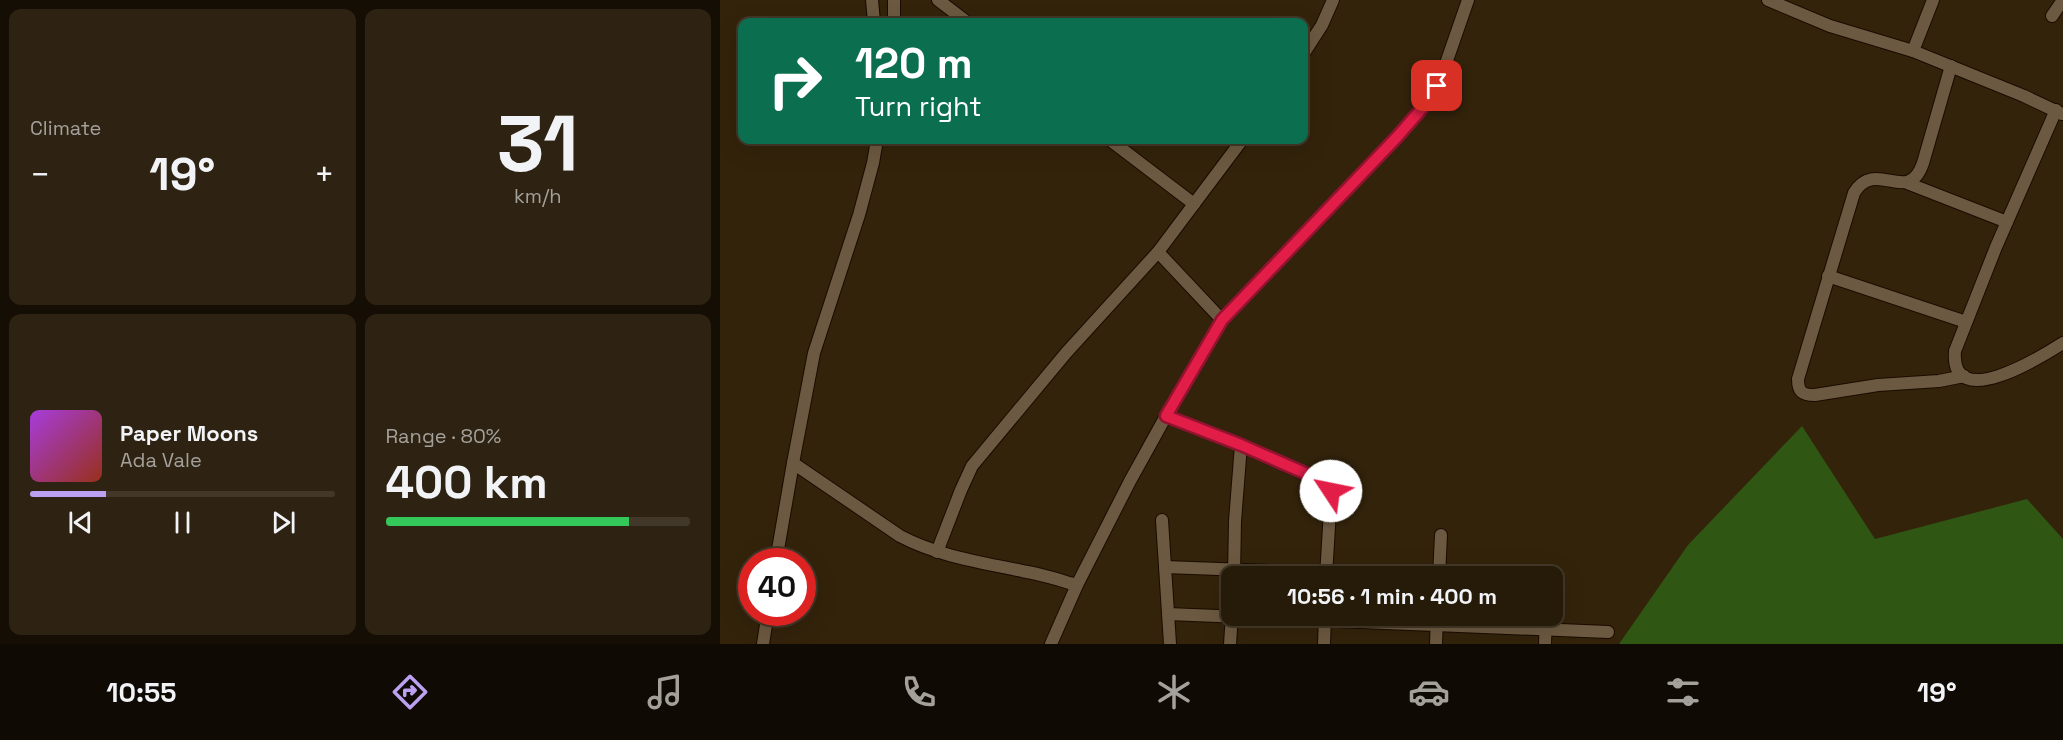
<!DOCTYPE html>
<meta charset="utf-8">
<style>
body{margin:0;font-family:"Space Grotesk",sans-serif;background:#2e2312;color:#f1f3f6;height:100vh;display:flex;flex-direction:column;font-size:22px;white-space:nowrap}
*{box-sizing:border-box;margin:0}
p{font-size:20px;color:#a4a19c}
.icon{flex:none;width:33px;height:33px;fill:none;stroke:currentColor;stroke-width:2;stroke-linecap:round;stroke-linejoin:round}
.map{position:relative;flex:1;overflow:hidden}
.panel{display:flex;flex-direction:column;gap:9px;padding:9px;background:#150e04;width:720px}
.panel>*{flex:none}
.top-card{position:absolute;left:18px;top:18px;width:570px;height:126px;border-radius:12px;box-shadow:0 6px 24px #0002,0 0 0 2px #423829;background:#0b6e4f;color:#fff;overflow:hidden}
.speed{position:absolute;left:18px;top:548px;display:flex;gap:12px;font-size:30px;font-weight:700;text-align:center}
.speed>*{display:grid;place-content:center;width:78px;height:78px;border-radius:50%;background:#261a08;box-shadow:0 6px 24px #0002,0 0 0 2px #423829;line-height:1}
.speed .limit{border:9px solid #d22;background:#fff;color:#111}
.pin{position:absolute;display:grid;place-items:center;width:51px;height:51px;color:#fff;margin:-26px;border-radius:12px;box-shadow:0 3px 9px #0006}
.me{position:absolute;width:66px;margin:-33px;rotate:304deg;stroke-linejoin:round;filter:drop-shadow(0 0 4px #0008)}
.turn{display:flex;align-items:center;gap:21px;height:126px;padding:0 18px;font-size:27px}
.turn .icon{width:78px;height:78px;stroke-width:2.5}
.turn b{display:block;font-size:42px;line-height:51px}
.big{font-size:45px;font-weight:700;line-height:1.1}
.panel .tile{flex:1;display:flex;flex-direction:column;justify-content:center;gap:9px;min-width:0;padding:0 21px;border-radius:12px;background:#2e2312}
.panel .dial{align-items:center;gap:0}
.dial b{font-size:78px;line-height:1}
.song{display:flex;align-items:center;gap:18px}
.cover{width:72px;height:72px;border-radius:9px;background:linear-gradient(135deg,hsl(280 70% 55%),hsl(10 70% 35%))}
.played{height:6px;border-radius:3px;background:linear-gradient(90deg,#bca0f2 25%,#423829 25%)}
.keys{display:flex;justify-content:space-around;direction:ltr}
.heat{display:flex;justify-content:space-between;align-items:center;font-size:33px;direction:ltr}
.charge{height:9px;border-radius:4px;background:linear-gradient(90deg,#34c759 80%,#423829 0)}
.panel .tiles{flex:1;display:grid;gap:9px;grid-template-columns:repeat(2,1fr)}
.trip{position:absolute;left:501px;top:566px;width:342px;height:60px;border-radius:12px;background:#261a08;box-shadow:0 6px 24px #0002,0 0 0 2px #423829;font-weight:700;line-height:60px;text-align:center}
.dock{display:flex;height:96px;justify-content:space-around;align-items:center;background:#0f0a03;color:#a4a19c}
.dock .icon{width:42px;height:42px}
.dock .selected{color:#bca0f2}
.dock b{font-size:27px;color:#f1f3f6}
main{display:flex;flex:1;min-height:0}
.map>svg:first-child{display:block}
</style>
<main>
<section class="panel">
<div class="tiles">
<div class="tile"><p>Climate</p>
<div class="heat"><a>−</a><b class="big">19°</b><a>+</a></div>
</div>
<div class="tile dial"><b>31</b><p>km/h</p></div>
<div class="tile">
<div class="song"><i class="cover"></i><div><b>Paper Moons</b><p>Ada Vale</p></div></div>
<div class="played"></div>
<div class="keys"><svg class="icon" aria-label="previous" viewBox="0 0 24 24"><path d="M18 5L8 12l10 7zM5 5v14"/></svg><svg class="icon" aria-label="pause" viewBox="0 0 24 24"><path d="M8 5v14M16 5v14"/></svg><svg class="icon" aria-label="next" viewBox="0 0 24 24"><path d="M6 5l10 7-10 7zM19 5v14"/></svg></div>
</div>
<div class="tile"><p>Range · 80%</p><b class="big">400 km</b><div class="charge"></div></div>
</div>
</section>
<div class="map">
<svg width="1343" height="644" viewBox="0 0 1343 644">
<rect width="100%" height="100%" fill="#33230b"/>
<polygon fill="#2f5613" points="1082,426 1155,539 1307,499 1343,539 1343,644 899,644 968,545"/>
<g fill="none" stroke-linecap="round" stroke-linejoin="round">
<defs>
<g id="minor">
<polyline points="152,0 154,22"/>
<polyline points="174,0 174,22"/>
<polyline points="218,0 247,22"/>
<polyline points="1048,0 1110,26 1193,51 1304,96 1342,114"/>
<polyline points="1332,16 1343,0"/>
<polyline points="1193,51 1213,0"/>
<polyline points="584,53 602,25 613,0"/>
<path d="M1231,66l-28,97c-15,44 -47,-6 -69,30l-56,186c0,13 4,16 17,16l63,-10 61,-4 25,-5"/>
<path d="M1336,110l-60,137 -41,104c-5,63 86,6 108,-8"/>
<polyline points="390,140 474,204"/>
<polyline points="1187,183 1287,222"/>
<polyline points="438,252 502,320"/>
<polyline points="1108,276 1246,322"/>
<polyline points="446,416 521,445 609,485 611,494 606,576"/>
<polyline points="73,463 94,353 139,215 153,163 157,140"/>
<polyline points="442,520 450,644"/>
<polyline points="217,552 241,490 252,466 346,353 438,252 522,140"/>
<path d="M56,561l17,-98 107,73c38,20 80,26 122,35 19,3 37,9 55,14"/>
<polyline points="445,567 682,576"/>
<polyline points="514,576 515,521 521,445"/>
<polyline points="719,576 721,535"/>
<polyline points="448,614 888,632"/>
<polyline points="43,644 48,612"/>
<polyline points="331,644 357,585 410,481 446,416 502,320 677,137 705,105 723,72 748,0"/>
<polyline points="510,644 512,615"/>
<polyline points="604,644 605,615"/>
<polyline points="716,644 717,615"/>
<polyline points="825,644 826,615"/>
</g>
</defs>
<use href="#minor" stroke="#1b0b00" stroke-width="14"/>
<use href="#minor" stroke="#6c5941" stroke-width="12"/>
</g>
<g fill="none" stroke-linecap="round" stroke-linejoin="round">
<defs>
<polyline id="route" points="611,491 609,484 603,481 521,445 446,416 502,320 677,137 705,105 717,86"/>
</defs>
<use href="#route" stroke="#92132f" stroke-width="15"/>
<use href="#route" stroke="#e11d48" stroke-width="10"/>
</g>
</svg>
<div class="speed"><div class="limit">40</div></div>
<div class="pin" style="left:717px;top:86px;background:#d93025"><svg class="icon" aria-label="arrive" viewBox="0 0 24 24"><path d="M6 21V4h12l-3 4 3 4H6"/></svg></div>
<svg class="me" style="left:611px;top:491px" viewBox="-20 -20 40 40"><circle r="19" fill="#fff"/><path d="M0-13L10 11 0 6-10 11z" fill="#e11d48"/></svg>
<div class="trip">10:56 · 1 min · 400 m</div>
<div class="top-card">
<div class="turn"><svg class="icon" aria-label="right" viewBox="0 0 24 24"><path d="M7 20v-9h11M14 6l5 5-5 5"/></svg><div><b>120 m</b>Turn right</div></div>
</div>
</div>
</main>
<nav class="dock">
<b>10:55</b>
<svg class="icon selected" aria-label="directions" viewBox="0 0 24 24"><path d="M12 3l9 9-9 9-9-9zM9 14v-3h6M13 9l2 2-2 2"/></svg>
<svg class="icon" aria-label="music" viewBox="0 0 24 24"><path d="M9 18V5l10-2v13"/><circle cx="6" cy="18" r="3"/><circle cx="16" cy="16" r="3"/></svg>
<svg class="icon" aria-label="phone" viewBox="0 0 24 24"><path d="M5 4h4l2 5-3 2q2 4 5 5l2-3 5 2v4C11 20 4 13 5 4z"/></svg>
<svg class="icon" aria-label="climate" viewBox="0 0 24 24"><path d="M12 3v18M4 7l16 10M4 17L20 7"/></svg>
<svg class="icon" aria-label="car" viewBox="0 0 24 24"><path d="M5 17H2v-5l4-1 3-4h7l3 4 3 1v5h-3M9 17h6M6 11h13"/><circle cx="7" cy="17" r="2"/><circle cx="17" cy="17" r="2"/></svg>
<svg class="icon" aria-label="filters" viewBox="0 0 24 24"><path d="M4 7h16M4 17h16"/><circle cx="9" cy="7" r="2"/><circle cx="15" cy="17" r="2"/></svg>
<b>19°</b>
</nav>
